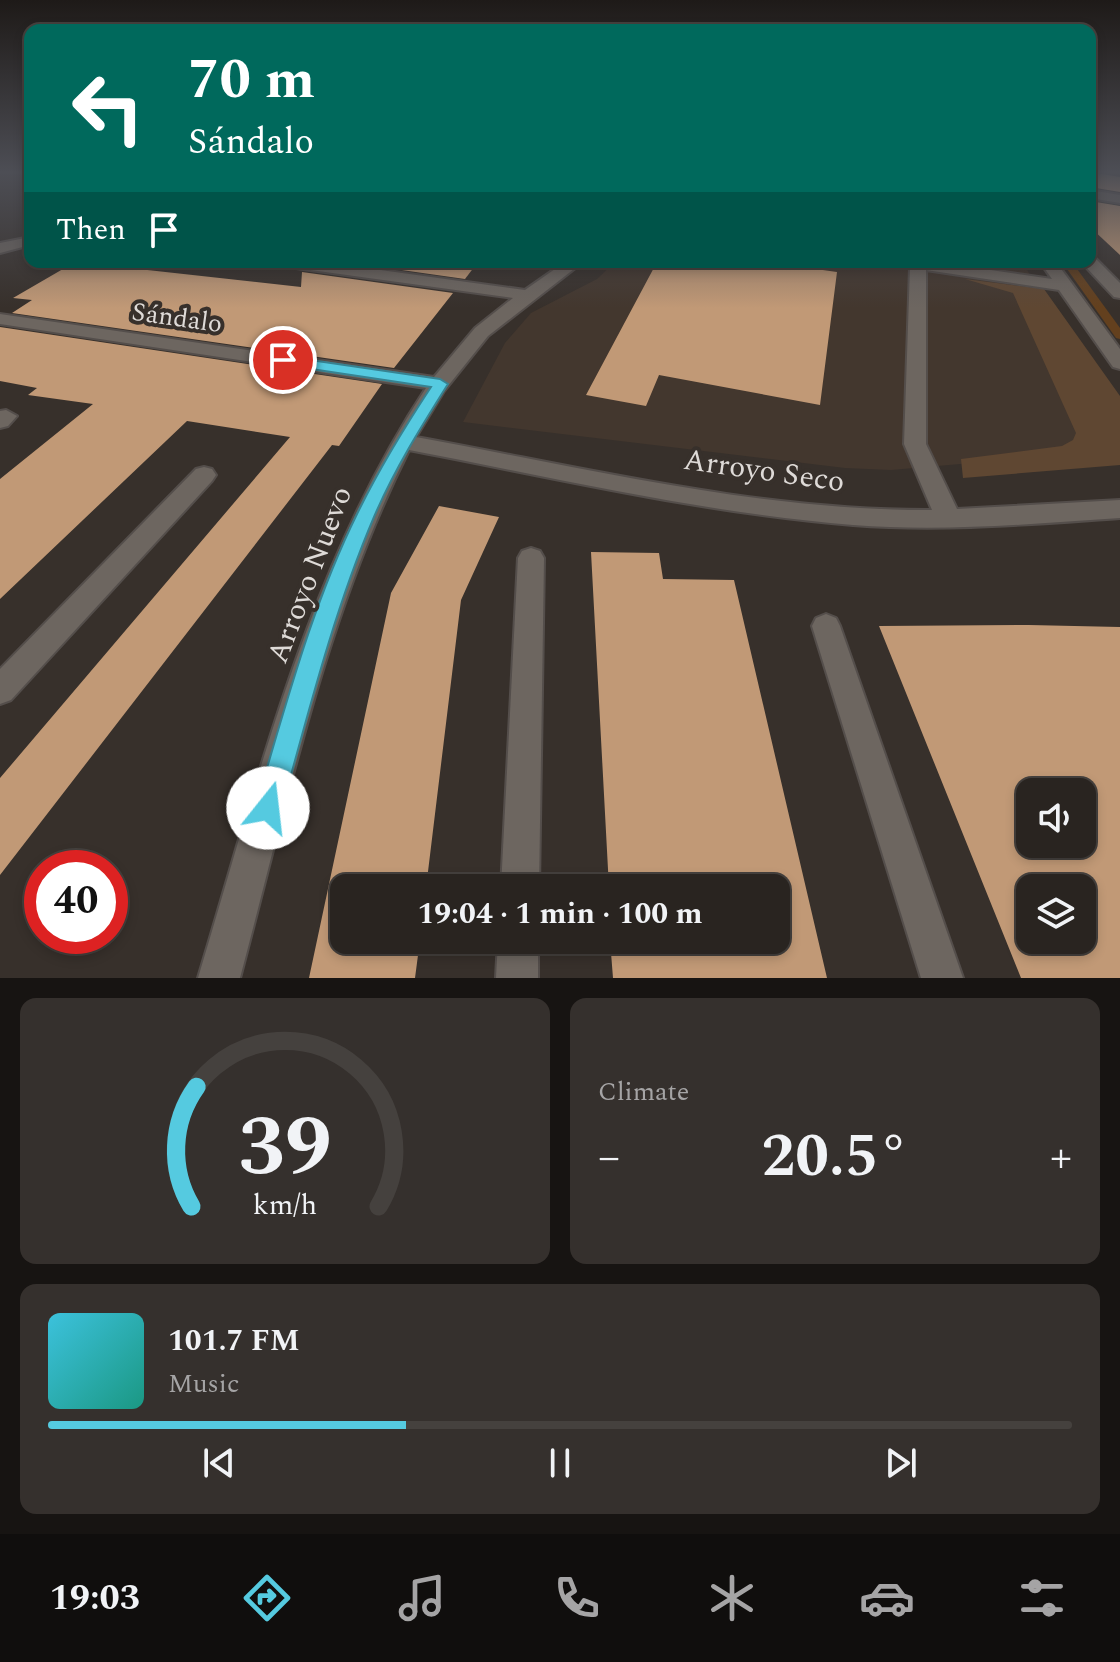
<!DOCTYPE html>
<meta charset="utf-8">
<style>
body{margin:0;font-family:Spectral,serif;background:#35302d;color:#f1f3f6;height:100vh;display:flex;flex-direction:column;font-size:30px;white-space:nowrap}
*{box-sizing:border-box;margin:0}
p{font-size:26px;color:#a5a4a5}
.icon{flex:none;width:44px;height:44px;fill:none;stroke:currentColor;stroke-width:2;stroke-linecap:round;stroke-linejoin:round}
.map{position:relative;height:978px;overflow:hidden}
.sheet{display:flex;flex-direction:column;gap:20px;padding:20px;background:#171412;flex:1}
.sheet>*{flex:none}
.guide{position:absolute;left:24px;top:24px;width:1072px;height:244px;border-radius:16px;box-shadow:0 4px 12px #0003,0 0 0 2px #45413e;background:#00695c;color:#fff;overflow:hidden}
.buttons{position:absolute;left:1016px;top:778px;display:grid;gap:16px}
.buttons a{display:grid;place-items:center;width:80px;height:80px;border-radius:16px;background:#292420;box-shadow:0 4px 12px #0003,0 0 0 2px #45413e;font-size:40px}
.speed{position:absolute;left:24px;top:850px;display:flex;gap:16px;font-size:40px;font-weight:700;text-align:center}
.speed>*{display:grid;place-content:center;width:104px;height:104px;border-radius:50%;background:#292420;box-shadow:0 4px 12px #0003,0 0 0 2px #45413e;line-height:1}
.speed .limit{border:12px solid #d22;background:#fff;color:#111}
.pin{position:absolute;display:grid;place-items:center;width:68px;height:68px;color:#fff;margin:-34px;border:4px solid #fff;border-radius:50%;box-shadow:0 2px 8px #0007}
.me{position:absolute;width:88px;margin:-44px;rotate:16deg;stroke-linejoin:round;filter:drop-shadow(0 0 6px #0008)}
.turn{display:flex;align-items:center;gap:28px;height:168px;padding:0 32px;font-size:36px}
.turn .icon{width:104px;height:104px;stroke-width:2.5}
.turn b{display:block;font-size:56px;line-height:68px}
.then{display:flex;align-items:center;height:76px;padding:0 32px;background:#0003;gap:16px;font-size:30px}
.big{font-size:60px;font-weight:700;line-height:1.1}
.sheet .card{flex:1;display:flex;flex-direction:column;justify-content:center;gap:12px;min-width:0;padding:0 28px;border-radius:16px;background:#35302d}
.sheet .dial{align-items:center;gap:0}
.dial svg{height:208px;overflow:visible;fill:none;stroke:#45413e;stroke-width:7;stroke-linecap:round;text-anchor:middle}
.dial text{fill:#f1f3f6;stroke:none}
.song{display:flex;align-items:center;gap:24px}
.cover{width:96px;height:96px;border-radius:12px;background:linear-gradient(135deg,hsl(190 70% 55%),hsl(170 70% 35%))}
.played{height:8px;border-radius:4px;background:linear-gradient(90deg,#55cae0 35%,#45413e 35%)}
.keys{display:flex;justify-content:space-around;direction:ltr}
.heat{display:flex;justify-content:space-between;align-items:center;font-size:44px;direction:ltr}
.sheet .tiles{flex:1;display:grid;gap:20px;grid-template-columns:1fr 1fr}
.card:last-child{grid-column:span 2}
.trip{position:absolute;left:330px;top:874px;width:460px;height:80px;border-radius:16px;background:#292420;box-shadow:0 4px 12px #0003,0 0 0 2px #45413e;font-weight:700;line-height:80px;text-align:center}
.dock{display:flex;height:128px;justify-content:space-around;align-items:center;background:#100e0d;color:#a5a4a5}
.dock .icon{width:56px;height:56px}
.dock .current{color:#55cae0}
.dock b{font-size:36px;color:#f1f3f6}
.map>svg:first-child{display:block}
</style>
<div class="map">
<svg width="1120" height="978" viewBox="0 0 1120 978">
<rect width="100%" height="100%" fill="#37302b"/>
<polygon fill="#43372e" points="615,262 1022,262 1120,417 1120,450 891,470 845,468 463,422 505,343 531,313 597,279"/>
<polygon fill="#5f4732" points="965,279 1044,289 1120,396 1120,465 963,478 961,459 1062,446 1073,440 1076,433 1013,293"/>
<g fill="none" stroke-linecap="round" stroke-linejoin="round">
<polygon fill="#63401e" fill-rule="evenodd" points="1062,262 1072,262 1120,328 1120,339 1116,338"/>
</g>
<g fill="#c19976" fill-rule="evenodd">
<polygon points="1090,172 1120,177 1120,192 1090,187"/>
<polygon points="1090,201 1120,206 1120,255 1090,227"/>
<polygon points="75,262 301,287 302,272 453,293 394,368 12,313 32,300 13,298"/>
<polygon points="345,262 478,262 465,279"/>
<polygon points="657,262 766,262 837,272 820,405 659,375 646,406 586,395"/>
<polygon points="0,327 382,384 339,446 332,445 0,875 0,778 290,437 187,421 0,599 0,479 93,404 28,395 37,388 0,381"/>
<polygon points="439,506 499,517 461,600 426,888 344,888 344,940 420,940 415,978 309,978 391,593"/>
<polygon points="591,552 659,553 663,579 734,580 827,978 613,978 610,940 776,940 776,888 609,888"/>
<path d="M1029,625l91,2v351h-99l-142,-352zM1030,792h52v52h-52zM1030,888h52v52h-52z"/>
</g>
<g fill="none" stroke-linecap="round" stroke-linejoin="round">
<defs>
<g id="minor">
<polygon points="1090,190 1120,195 1120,203 1090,198"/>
<polygon points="30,237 30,245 0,253 0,243"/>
<polygon points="1090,257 1096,259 1120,283 1120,298 1114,297 1084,265 1082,262 1090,262"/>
<path d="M281,262h42l202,28 40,-28h18l-95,74 -44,55 -28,46c170,31 342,74 516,73l-28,-66 6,-176 -14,-6h40l116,17 -12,-17h16l64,87v20l-7,-2 -54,-77 -133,-20v174l31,65 163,-9v18c-89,6 -178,14 -267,7 -150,-12 -297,-47 -444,-75 -83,165 -122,351 -169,528h-42c61,-201 111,-413 228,-590l-426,-64v-10l434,63 41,-49 38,-30 -224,-31z"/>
<polygon points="6,410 17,416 8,426 0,428 0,411"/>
<polygon points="204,467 212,469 216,475 212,481 11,700 0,704 0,669 196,469"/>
<polygon points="531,548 540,551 544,558 539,888 501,888 518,558 522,551"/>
<polygon points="826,614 836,618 840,626 963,978 921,978 812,626 816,618"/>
<polygon points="498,940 538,940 538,978 496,978"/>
</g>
</defs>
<use href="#minor" stroke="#544e4b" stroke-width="4"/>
<use href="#minor" fill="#6d6660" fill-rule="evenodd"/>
</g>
<linearGradient id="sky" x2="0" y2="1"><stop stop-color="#1e1a18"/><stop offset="0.56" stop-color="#4d4e55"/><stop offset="1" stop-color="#4d4e55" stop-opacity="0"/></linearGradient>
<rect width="1120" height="308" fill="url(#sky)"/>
<path fill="#55cae0" stroke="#378392" stroke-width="2" d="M283,356l157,23 8,5c-27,43 -54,86 -74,133 -40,94 -65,193 -92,291l-4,10 -10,4 -9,-4 -4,-10c30,-99 56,-201 102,-294 22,-45 47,-86 74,-127l-153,-23 -2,-4z"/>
<g text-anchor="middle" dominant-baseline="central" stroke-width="8" stroke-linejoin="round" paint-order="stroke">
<g font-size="26" fill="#dedad7" stroke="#37302b">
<text transform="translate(177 318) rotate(8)">Sándalo</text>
</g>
<g font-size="30" fill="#dedad7" stroke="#37302b">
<text transform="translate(764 471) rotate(8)">Arroyo Seco</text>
<text transform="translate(310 575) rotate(-69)">Arroyo Nuevo</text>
</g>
</g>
</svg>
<div class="buttons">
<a><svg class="icon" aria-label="sound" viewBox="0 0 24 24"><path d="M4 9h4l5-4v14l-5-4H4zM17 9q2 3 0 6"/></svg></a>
<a><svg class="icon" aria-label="layers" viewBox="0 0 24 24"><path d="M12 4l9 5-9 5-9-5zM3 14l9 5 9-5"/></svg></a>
</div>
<div class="speed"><div class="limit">40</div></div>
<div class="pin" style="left:283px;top:360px;background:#d93025"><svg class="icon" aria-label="arrive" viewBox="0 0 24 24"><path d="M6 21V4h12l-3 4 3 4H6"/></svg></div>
<svg class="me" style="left:268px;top:808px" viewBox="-20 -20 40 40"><circle r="19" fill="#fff"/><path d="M0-13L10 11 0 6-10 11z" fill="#55cae0"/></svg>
<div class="trip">19:04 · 1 min · 100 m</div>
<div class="guide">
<div class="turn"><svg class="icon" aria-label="left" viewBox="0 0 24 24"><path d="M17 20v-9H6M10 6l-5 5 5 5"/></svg><div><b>70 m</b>Sándalo</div></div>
<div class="then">Then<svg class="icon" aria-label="arrive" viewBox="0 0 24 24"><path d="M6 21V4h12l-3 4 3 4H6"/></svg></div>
</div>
</div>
<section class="sheet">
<div class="tiles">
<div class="card dial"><svg viewBox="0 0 100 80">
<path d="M14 69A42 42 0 1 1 86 69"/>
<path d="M14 69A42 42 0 0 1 16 23" stroke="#55cae0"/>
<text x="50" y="56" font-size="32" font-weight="700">39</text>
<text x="50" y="72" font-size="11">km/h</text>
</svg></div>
<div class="card"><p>Climate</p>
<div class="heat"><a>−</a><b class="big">20.5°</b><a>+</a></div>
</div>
<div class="card">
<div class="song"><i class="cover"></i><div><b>101.7 FM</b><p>Music</p></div></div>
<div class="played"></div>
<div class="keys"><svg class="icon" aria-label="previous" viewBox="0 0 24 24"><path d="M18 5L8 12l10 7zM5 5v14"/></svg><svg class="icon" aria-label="pause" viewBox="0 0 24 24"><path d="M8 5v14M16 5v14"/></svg><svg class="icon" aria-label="next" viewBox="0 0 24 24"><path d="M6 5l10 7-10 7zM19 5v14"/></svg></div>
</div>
</div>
</section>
<nav class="dock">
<b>19:03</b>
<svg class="icon current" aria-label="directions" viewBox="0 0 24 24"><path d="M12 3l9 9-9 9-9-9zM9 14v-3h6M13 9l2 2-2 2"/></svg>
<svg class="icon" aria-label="music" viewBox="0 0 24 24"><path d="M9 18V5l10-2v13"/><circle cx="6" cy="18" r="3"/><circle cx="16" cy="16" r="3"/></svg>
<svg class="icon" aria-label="phone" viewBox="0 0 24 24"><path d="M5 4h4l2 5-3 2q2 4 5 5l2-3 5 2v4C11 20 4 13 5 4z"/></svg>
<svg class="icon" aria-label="climate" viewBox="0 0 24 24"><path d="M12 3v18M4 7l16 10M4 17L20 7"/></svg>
<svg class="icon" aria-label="car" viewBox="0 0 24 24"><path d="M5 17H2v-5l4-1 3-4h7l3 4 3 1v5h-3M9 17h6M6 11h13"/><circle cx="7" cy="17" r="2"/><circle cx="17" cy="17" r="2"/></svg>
<svg class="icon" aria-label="filters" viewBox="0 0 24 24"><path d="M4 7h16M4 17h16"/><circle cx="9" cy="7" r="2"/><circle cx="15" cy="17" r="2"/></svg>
</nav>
